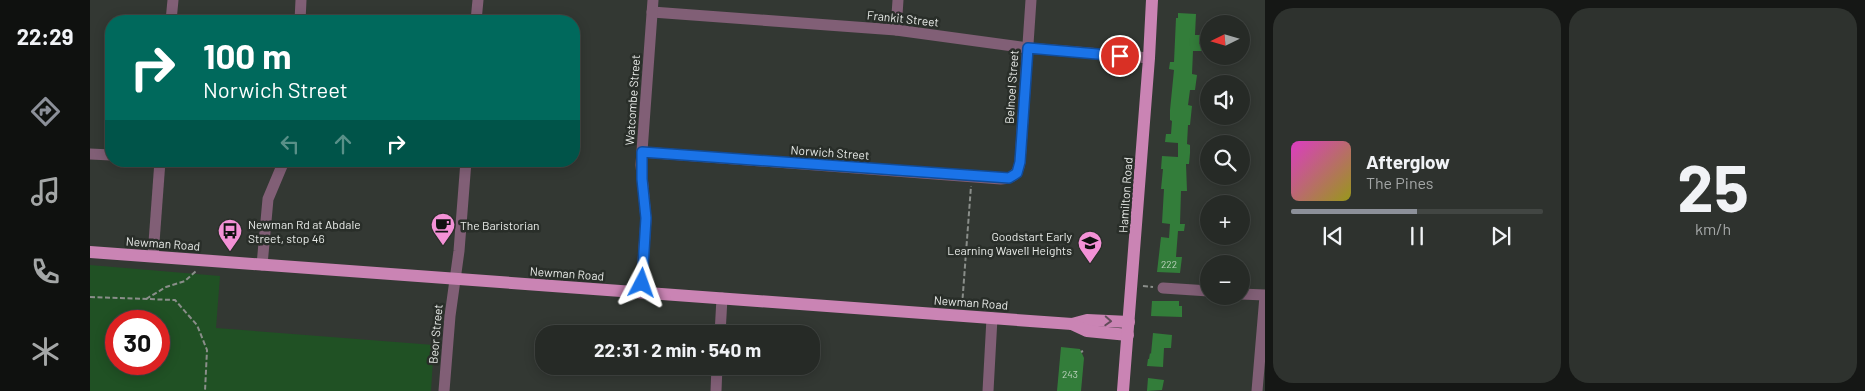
<!DOCTYPE html>
<meta charset="utf-8">
<style>
body{margin:0;font-family:Barlow,sans-serif;background:#2e322e;color:#f1f3f6;height:100vh;display:flex;flex-direction:column;font-size:19px;white-space:nowrap}
*{box-sizing:border-box;margin:0}
p{font-size:16px;color:#a4a7a7}
.icon{flex:none;width:28px;height:28px;fill:none;stroke:currentColor;stroke-width:2;stroke-linecap:round;stroke-linejoin:round}
.map{position:relative;flex:1;overflow:hidden}
.panel{display:flex;flex-direction:column;gap:8px;padding:8px;background:#151715;width:600px}
.panel>*{flex:none}
.guide{position:absolute;left:15px;top:15px;width:475px;height:152px;border-radius:20px;box-shadow:0 2px 12px #0003,0 0 0 1px #424643;background:#00695c;color:#fff;overflow:hidden}
.needle{width:32px;rotate:265deg}
.controls{position:absolute;left:1110px;top:15px;display:grid;gap:10px}
.controls a{display:grid;place-items:center;width:50px;height:50px;border-radius:50%;background:#262a26;box-shadow:0 2px 12px #0003,0 0 0 1px #424643;font-size:25px}
.speed{position:absolute;left:15px;top:310px;display:flex;gap:10px;font-size:25px;font-weight:700;text-align:center}
.speed>*{display:grid;place-content:center;width:65px;height:65px;border-radius:50%;background:#262a26;box-shadow:0 2px 12px #0003,0 0 0 1px #424643;line-height:1}
.speed .limit{border:8px solid #d22;background:#fff;color:#111}
.pin{position:absolute;display:grid;place-items:center;width:42px;height:42px;color:#fff;margin:-21px;border:2px solid #fff;border-radius:50%;box-shadow:0 1px 5px #0007}
.me{position:absolute;width:55px;margin:-28px;rotate:4deg;stroke-linejoin:round;filter:drop-shadow(0 0 4px #0008)}
.turn{display:flex;align-items:center;gap:18px;height:105px;padding:0 15px;font-size:22px}
.turn .icon{width:65px;height:65px;stroke-width:2.5}
.turn b{display:block;font-size:35px;line-height:42px}
.lanes{display:flex;align-items:center;height:48px;padding:0 15px;background:#0003;justify-content:center;gap:25px;direction:ltr}
.lanes .off{opacity:.35}
.panel .tile{flex:1;display:flex;flex-direction:column;justify-content:center;gap:8px;min-width:0;padding:0 18px;border-radius:20px;background:#2e322e}
.panel .dial{align-items:center;gap:0}
.dial b{font-size:65px;line-height:1}
.song{display:flex;align-items:center;gap:15px}
.cover{width:60px;height:60px;border-radius:8px;background:linear-gradient(135deg,hsl(310 70% 55%),hsl(60 70% 35%))}
.played{height:5px;border-radius:2px;background:linear-gradient(90deg,#8c9099 50%,#424643 50%)}
.keys{display:flex;justify-content:space-around;direction:ltr}
.panel .tiles{flex:1;display:grid;gap:8px;grid-template-columns:repeat(2,1fr)}
.trip{position:absolute;left:445px;top:325px;width:285px;height:50px;border-radius:20px;background:#262a26;box-shadow:0 2px 12px #0003,0 0 0 1px #424643;font-weight:700;line-height:50px;text-align:center}
main{display:flex;flex:1;min-height:0}
.tabs{display:flex;flex-direction:column;width:90px;justify-content:space-around;align-items:center;background:#0f110f;color:#a4a7a7}
.tabs .icon{width:35px;height:35px}
.tabs .current{color:#8c9099}
.tabs b{font-size:22px;color:#f1f3f6}
.map>svg:first-child{display:block}
</style>
<main>
<nav class="tabs">
<b>22:29</b>
<svg class="icon current" aria-label="directions" viewBox="0 0 24 24"><path d="M12 3l9 9-9 9-9-9zM9 14v-3h6M13 9l2 2-2 2"/></svg>
<svg class="icon" aria-label="music" viewBox="0 0 24 24"><path d="M9 18V5l10-2v13"/><circle cx="6" cy="18" r="3"/><circle cx="16" cy="16" r="3"/></svg>
<svg class="icon" aria-label="phone" viewBox="0 0 24 24"><path d="M5 4h4l2 5-3 2q2 4 5 5l2-3 5 2v4C11 20 4 13 5 4z"/></svg>
<svg class="icon" aria-label="climate" viewBox="0 0 24 24"><path d="M12 3v18M4 7l16 10M4 17L20 7"/></svg>
</nav>
<div class="map">
<svg width="1175" height="391" viewBox="0 0 1175 391">
<rect width="100%" height="100%" fill="#333833"/>
<path fill="#205124" fill-rule="evenodd" d="M0,265l130,11 -4,52 218,17 -3,46h-341zM26,321h43v43h-43z"/>
<g fill="#337d3a">
<polygon points="1088,13 1106,14 1105,35 1110,35 1109,44 1116,44 1116,51 1103,51 1102,74 1107,75 1105,90 1100,90 1098,105 1102,106 1100,125 1098,125 1097,144 1100,145 1100,153 1099,164 1096,164 1097,191 1091,191 1090,224 1095,224 1094,231 1088,231 1086,257 1092,257 1090,273 1067,272 1071,237 1079,238 1080,224 1072,223 1074,189 1071,189 1073,169 1071,169 1072,156 1088,157 1088,143 1075,142 1076,134 1081,134 1082,121 1080,120 1080,110 1084,70 1079,69 1080,62 1084,62 1086,18 1088,18"/>
<polygon points="1062,301 1089,301 1089,306 1092,306 1092,317 1061,316"/>
<polygon points="1063,333 1082,335 1081,348 1074,348 1073,367 1057,366 1058,359 1059,359 1060,353 1061,354"/>
<polygon points="971,347 990,349 994,358 991,391 967,391"/>
<polygon points="1058,378 1074,380 1072,390 1057,391"/>
</g>
<g fill="none" stroke-linecap="round" stroke-linejoin="round">
<g stroke="#8a8e8a" stroke-width="2" stroke-dasharray="5 2.5" stroke-linecap="butt">
<polyline points="1053,286 1063,287"/>
<polyline points="0,297 85,300 107,325 117,350 115,391"/>
<polyline points="56,299 76,287 95,281 106,271"/>
<polyline points="872,306 881,186"/>
<polyline points="991,352 993,351"/>
</g>
<g stroke="#815f76" stroke-width="11">
<polyline points="562,12 806,30 938,48 1059,58"/>
<polyline points="81,21 83,0"/>
<polyline points="210,21 211,0"/>
<polyline points="386,21 388,0"/>
<polyline points="806,30 808,0"/>
<path d="M552,152l359,27c12,0 17,-5 19,-17l11,-162"/>
<polyline points="0,154 21,155"/>
<polyline points="63,256 70,161"/>
<polyline points="172,265 178,199 194,161"/>
<polyline points="1073,288 1119,291"/>
<polyline points="551,292 556,219 551,165 563,0"/>
<polyline points="1151,294 1175,295"/>
<polyline points="630,334 632,298"/>
<polyline points="354,391 360,316 369,251 376,161"/>
<polyline points="626,391 627,366"/>
<polyline points="898,391 902,318"/>
<polyline points="1167,391 1175,296"/>
</g>
<g stroke="#ca84b4" stroke-width="12">
<polyline points="0,252 982,324 997,320 1039,322"/>
<polyline points="982,324 997,331 1038,335"/>
<polyline points="1033,391 1059,58 1062,0"/>
</g>
</g>
<defs><path id="oneway-chevron" d="M-2-3.5L2.5 0L-2 3.5" fill="none" stroke-width="1.6" stroke-linecap="round" stroke-linejoin="round" transform="scale(1.25)"/></defs>
<use stroke="#614c5a" href="#oneway-chevron" transform="translate(1018 321) rotate(3)"/>
<g fill="none" stroke-linecap="round" stroke-linejoin="round">
<defs>
<polyline id="route" points="552,283 556,218 552,179 552,152 919,178 927,173 930,162 938,48 1030,56"/>
</defs>
<use href="#route" stroke="#114b97" stroke-width="12"/>
<use href="#route" stroke="#1a73e8" stroke-width="9"/>
</g>
<defs>
<symbol id="cafe-pin" viewBox="-11 -11 22 30"><path d="M0 17L-7.5 6A9.5 9.5 0 1 1 7.5 6Z" fill="#f391d6" stroke="#292e29"/><path d="M-5.5-4.5H6V0H3Q3 3.5 0 3.5H-2.5Q-5.5 3.5-5.5 0ZM3-3.2v2h1.7v-2ZM-6 4.5H4V6H-6Z" fill="#111"/></symbol>
<symbol id="bus-pin" viewBox="-11 -11 22 30"><path d="M0 17L-7.5 6A9.5 9.5 0 1 1 7.5 6Z" fill="#f391d6" stroke="#292e29"/><path d="M-5-6H5V4H4V6H2V4H-2V6H-4V4H-5ZM-3.5-4V0h7V-4ZM-3.5 1.2v1.5H-2V1.2ZM2 1.2v1.5H3.5V1.2Z" fill="#111"/></symbol>
<symbol id="school-pin" viewBox="-11 -11 22 30"><path d="M0 17L-7.5 6A9.5 9.5 0 1 1 7.5 6Z" fill="#f391d6" stroke="#292e29"/><path d="M0-5L7-2L0 1L-7-2ZM-4 1L0 2.5L4 1V4Q0 6-4 4Z" fill="#111"/></symbol>
</defs>
<g fill-rule="evenodd">
<use href="#cafe-pin" x="339" y="211" width="28" height="38"/>
<use href="#bus-pin" x="126" y="217" width="28" height="38"/>
<use href="#school-pin" x="986" y="229" width="28" height="38"/>
</g>
<g text-anchor="middle" dominant-baseline="central" stroke-width="5" stroke-linejoin="round" paint-order="stroke">
<g font-size="10" fill="#bbd0bc">
<text x="1079" y="264">222</text>
<text x="980" y="374">243</text>
</g>
<g font-size="12" fill="#e8ebe8" stroke="#292e29">
<text transform="translate(813 18) rotate(6)">Frankit Street</text>
<text transform="translate(921 87) rotate(-86)">Belnoel Street</text>
<text transform="translate(542 100) rotate(-86)">Watcombe Street</text>
<text transform="translate(740 152) rotate(4)">Norwich Street</text>
<text transform="translate(1035 195) rotate(-86)">Hamilton Road</text>
<text transform="translate(73 243) rotate(4)">Newman Road</text>
<text transform="translate(477 273) rotate(4)">Newman Road</text>
<text transform="translate(881 302) rotate(4)">Newman Road</text>
<text transform="translate(345 334) rotate(-85)">Beor Street</text>
</g>
<g font-size="12" fill="#e8ebe8" stroke="#292e29" text-anchor="start">
<text x="158" y="224">Newman Rd at Abdale<tspan x="158" dy="14">Street, stop 46</tspan></text>
<text x="370" y="225">The Baristorian</text>
<text x="982" y="236" text-anchor="end">Goodstart Early<tspan x="982" dy="14">Learning Wavell Heights</tspan></text>
</g>
</g>
</svg>
<div class="controls">
<a><svg class="needle" viewBox="-14 -14 28 28"><path d="M0-13l5 13h-10z" fill="#e53935"/><path d="M0 13l5-13h-10z" fill="#a4a7a7"/></svg></a>
<a><svg class="icon" aria-label="sound" viewBox="0 0 24 24"><path d="M4 9h4l5-4v14l-5-4H4zM17 9q2 3 0 6"/></svg></a>
<a><svg class="icon" aria-label="search" viewBox="0 0 24 24"><circle cx="10" cy="10" r="6"/><path d="M15 15l6 6"/></svg></a>
<a>+</a>
<a>−</a>
</div>
<div class="speed"><div class="limit">30</div></div>
<div class="pin" style="left:1030px;top:56px;background:#d93025"><svg class="icon" aria-label="arrive" viewBox="0 0 24 24"><path d="M6 21V4h12l-3 4 3 4H6"/></svg></div>
<svg class="me" style="left:552px;top:283px" viewBox="-20 -20 40 40"><path d="M0-17L14 15 0 8-14 15z" fill="#1a73e8" stroke="#fff" stroke-width="4"/></svg>
<div class="trip">22:31 · 2 min · 540 m</div>
<div class="guide">
<div class="turn"><svg class="icon" aria-label="right" viewBox="0 0 24 24"><path d="M7 20v-9h11M14 6l5 5-5 5"/></svg><div><b>100 m</b>Norwich Street</div></div>
<div class="lanes"><svg class="icon off" aria-label="left" viewBox="0 0 24 24"><path d="M17 20v-9H6M10 6l-5 5 5 5"/></svg><svg class="icon off" aria-label="ahead" viewBox="0 0 24 24"><path d="M12 20V5M6 11l6-6 6 6"/></svg><svg class="icon" aria-label="right" viewBox="0 0 24 24"><path d="M7 20v-9h11M14 6l5 5-5 5"/></svg></div>
</div>
</div>
<section class="panel">
<div class="tiles">
<div class="tile">
<div class="song"><i class="cover"></i><div><b>Afterglow</b><p>The Pines</p></div></div>
<div class="played"></div>
<div class="keys"><svg class="icon" aria-label="previous" viewBox="0 0 24 24"><path d="M18 5L8 12l10 7zM5 5v14"/></svg><svg class="icon" aria-label="pause" viewBox="0 0 24 24"><path d="M8 5v14M16 5v14"/></svg><svg class="icon" aria-label="next" viewBox="0 0 24 24"><path d="M6 5l10 7-10 7zM19 5v14"/></svg></div>
</div>
<div class="tile dial"><b>25</b><p>km/h</p></div>
</div>
</section>
</main>
